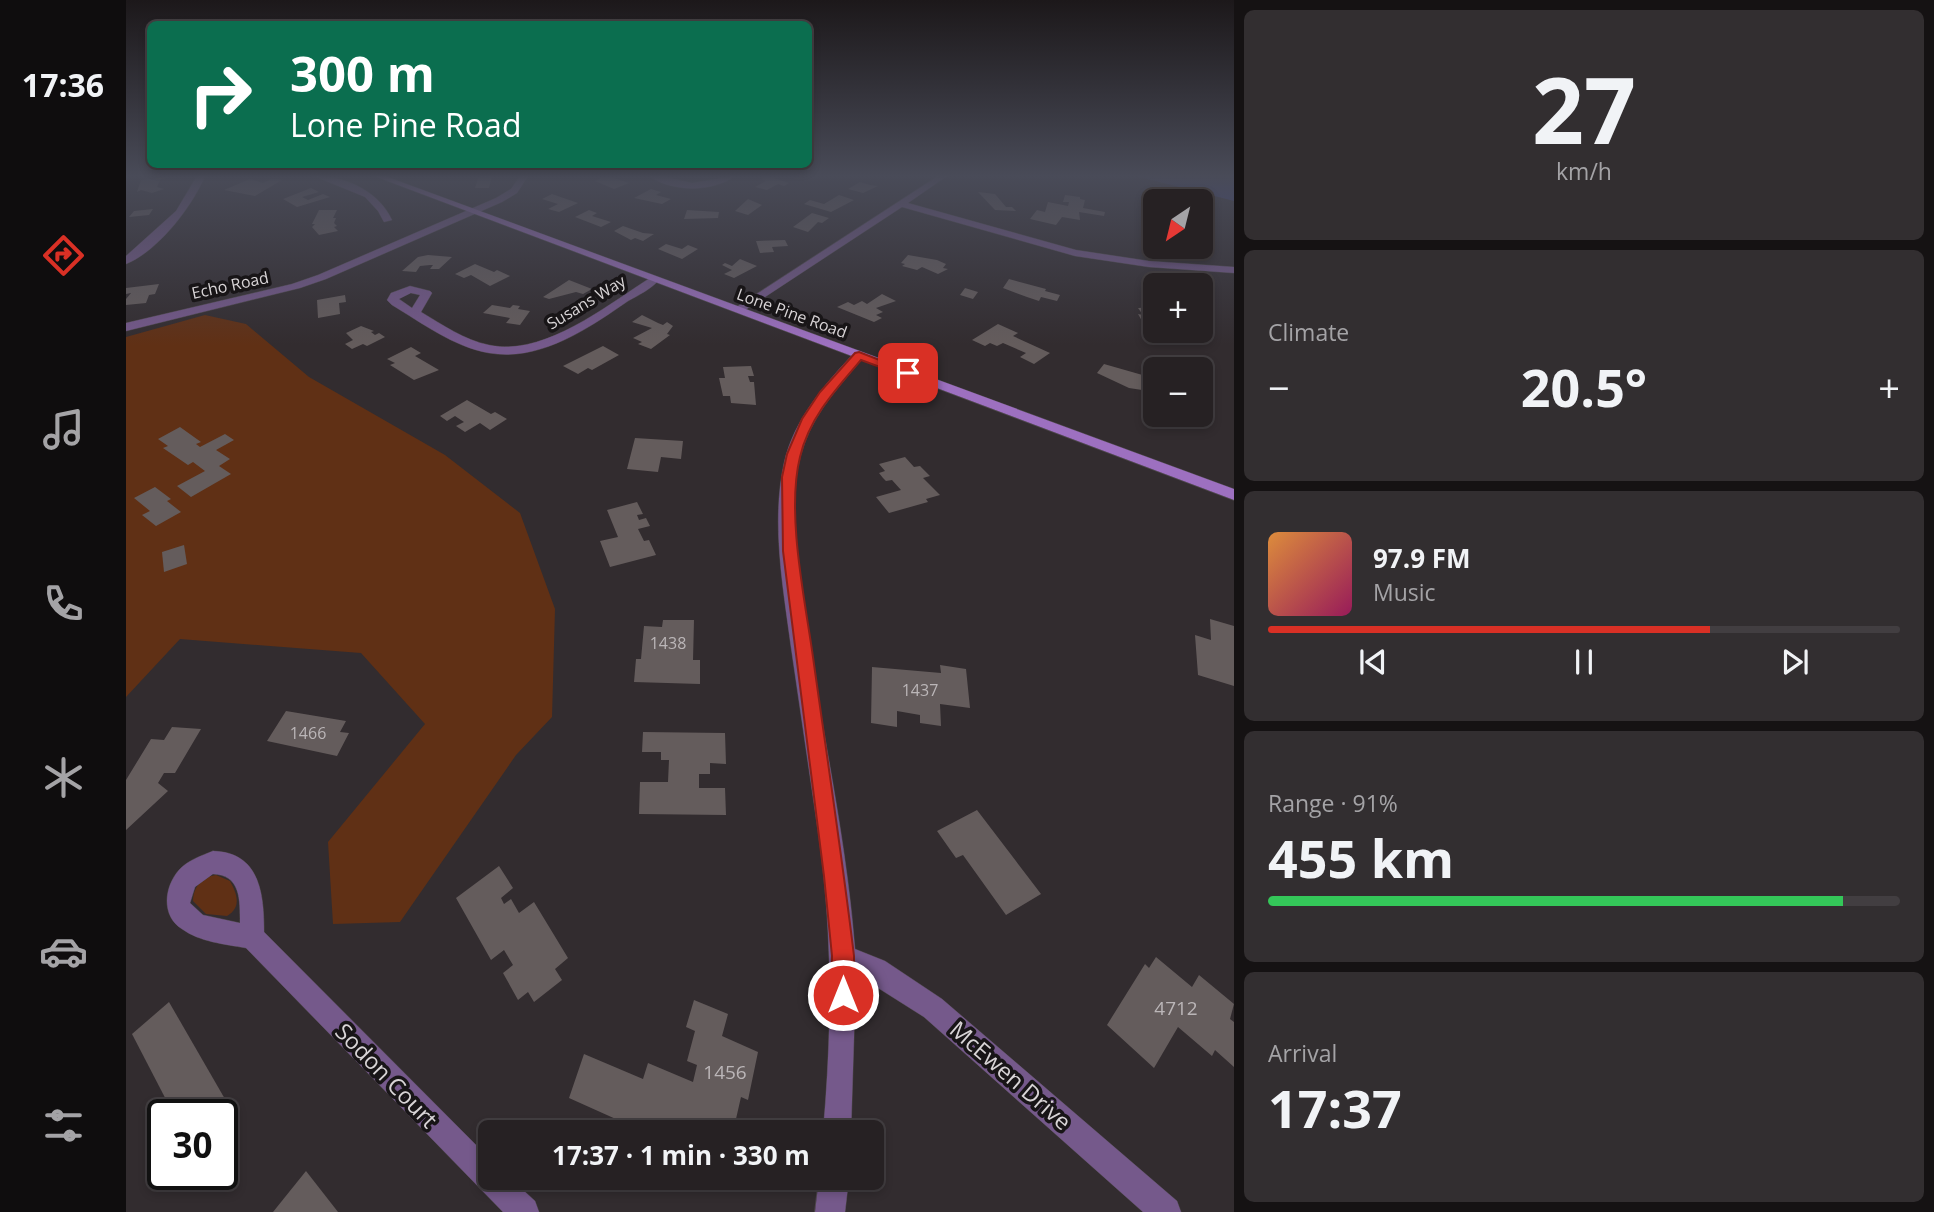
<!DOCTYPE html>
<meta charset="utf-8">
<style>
body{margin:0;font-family:"Open Sans",sans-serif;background:#322e30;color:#f1f3f6;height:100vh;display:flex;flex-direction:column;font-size:26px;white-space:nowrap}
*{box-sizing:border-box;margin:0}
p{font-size:23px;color:#a4a3a6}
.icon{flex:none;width:38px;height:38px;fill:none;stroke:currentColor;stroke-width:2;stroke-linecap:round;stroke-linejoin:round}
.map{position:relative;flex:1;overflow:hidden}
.details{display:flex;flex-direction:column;gap:10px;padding:10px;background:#151213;width:700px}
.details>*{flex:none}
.hud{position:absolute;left:21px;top:21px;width:665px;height:147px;border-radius:10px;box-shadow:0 4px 10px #0003,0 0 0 2px #423e41;background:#0b6e4f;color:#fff;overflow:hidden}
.needle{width:46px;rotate:215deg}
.fabs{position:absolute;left:1017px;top:189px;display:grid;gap:14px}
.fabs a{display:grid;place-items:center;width:70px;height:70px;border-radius:10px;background:#262123;box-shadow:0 4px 10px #0003,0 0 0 2px #423e41;font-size:35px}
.speed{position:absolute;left:21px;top:1099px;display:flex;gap:14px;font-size:35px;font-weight:700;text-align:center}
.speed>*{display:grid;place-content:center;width:91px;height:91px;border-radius:50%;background:#262123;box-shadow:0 4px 10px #0003,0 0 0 2px #423e41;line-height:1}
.speed .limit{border:4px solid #111;border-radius:10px;background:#fff;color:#111}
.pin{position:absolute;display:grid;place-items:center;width:60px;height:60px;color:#fff;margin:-30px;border-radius:14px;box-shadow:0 4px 10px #0006}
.me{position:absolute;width:77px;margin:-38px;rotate:0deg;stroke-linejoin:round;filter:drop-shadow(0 0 5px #0008)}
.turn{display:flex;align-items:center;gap:24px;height:147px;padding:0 28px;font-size:32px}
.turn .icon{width:91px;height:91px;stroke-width:2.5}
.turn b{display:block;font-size:49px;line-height:60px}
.big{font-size:52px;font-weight:700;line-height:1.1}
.details .widget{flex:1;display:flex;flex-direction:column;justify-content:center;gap:10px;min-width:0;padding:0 24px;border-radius:10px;background:#322e30}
.details .dial{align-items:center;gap:0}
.dial b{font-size:91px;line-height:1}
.song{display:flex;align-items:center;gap:21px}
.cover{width:84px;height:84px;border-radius:10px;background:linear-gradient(135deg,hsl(30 70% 55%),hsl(330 70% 35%))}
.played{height:7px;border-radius:4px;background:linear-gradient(90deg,#d93025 70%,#423e41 70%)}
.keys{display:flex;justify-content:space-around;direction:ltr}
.heat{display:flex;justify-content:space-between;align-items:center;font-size:38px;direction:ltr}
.charge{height:10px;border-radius:5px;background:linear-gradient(90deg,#34c759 91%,#423e41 0)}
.trip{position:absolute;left:352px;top:1120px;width:406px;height:70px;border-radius:10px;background:#262123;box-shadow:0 4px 10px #0003,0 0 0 2px #423e41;font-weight:700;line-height:70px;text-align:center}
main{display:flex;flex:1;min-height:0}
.tabs{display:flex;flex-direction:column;width:126px;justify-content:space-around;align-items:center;background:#0f0d0e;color:#a4a3a6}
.tabs .icon{width:49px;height:49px}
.tabs .current{color:#d93025}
.tabs b{font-size:32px;color:#f1f3f6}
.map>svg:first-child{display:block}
</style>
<main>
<nav class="tabs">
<b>17:36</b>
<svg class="icon current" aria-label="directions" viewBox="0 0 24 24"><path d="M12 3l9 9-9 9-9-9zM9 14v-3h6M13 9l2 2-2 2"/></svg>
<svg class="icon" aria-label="music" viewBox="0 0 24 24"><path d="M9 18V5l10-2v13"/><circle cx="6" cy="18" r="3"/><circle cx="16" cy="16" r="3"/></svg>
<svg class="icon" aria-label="phone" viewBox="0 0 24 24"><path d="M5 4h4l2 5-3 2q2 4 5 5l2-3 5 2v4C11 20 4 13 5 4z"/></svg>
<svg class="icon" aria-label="climate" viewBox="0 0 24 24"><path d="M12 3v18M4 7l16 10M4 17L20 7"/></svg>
<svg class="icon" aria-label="car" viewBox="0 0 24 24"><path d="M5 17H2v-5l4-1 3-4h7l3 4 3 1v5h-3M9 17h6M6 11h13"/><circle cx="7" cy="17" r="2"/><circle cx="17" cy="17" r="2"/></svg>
<svg class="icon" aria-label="filters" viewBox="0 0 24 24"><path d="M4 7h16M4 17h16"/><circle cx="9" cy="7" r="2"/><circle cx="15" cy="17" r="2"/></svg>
</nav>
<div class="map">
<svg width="1108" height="1212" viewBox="0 0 1108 1212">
<rect width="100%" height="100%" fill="#322c2f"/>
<g fill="#603015">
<polygon points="79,315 120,324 183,377 319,455 394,513 429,609 426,717 390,755 274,922 207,924 202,842 299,724 235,653 54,639 0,697 0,337"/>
<path d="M90,875l14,6c7,13 12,26 -3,35l-21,-2 -13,-13c0,-15 10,-24 23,-26z"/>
</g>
<polygon fill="#3a408d" points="1010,176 1108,176 1108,201"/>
<g fill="#645c5c">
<polygon points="353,176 366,176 363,188 349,188"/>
<polygon points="641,176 657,181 663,183 658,186 652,184 641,190 629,187 640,181 635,179"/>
<polygon points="477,177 485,177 503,183 488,189 469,181"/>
<polygon points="35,178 31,187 38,189 26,193 15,190 11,192 15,180"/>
<polygon points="124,179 137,183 145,179 156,180 129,196 98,190"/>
<polygon points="734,182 744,185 752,186 737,193 722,189"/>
<polygon points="185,188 193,192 176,197 182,200 197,194 204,197 171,207 157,199"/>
<polygon points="525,189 535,192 530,195 545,199 536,204 508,198"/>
<polygon points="852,192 869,194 880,207 886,207 890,211 869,210"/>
<polygon points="426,194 452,203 433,212 422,209 432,204 416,199"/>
<polygon points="713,195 728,200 705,212 678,204 684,200 698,204"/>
<polygon points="939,195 954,197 954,199 959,200 957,208 979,212 978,216 953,212 954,220 936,217 930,225 904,219 911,210 919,212 922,202 942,206 943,202 937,202"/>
<polygon points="622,199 636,205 622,215 609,211"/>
<polygon points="27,209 23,215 3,217 8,211"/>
<polygon points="193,210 211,210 207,218 210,218 208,223 211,226 208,227 212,231 193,235 186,227 189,224 186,224"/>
<polygon points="463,210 471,213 466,216 485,222 475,227 449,217"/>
<polygon points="561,210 593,212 592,218 558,219"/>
<polygon points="686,213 703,218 696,223 692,222 682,232 667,227"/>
<polygon points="497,226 517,233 528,234 517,241 509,238 505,240 488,231"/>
<polygon points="659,240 662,246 646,247 648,252 634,253 630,241"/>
<polygon points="540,244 556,249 562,245 572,249 556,259 532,249"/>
<polygon points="302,255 326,257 313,269 304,269 307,265 304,265 294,266 290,272 276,271 292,257"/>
<polygon points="782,255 811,260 820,264 817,268 822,269 812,274 796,267 791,270 776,266 779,264 775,263"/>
<polygon points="614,259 631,266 608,278 598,274 606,270 596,265 599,263 606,266"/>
<polygon points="349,264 368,272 371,270 384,276 364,286 345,275 338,278 329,274"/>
<polygon points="883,279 920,289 919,291 934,295 931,301 915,297 913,301 901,297 877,288"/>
<polygon points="443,280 466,289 457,294 450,292 423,299 417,297"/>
<polygon points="33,284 29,294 23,295 20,303 0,305 0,299 5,293 0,294 0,288"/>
<polygon points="839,288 852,292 847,299 834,295"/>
<polygon points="756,294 770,301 750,308 757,312 750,315 756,318 748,322 711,307 722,302 728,305 736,301 741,304"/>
<polygon points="219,295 220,302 213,303 214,314 192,318 191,300"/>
<polygon points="366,305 384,308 387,305 394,306 392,309 404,311 394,325 380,323 384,318 357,313"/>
<polygon points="1029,307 1029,322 1016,321 1012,314 1017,315 1012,308"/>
<polygon points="516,315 532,323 537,325 541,322 547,326 541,334 544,335 525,349 512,344 516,342 507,338 526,328 506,322"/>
<polygon points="872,324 892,333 887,336 924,353 908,364 894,357 900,353 877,343 871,346 864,343 859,346 846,340"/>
<polygon points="235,326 248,331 245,332 249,335 253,333 259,337 241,346 237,344 226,349 219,344 227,340 220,333"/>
<polygon points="477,346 493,355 466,370 462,368 452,374 437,366"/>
<polygon points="285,347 295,353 289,356 313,370 288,380 264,365 269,363 261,359"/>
<polygon points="978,364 1027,378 1029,374 1029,392 1003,388 971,373"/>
<polygon points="625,366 628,376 622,376 624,382 628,382 630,405 605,403 604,396 597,396 593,378 599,378 597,367"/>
<polygon points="341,400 365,414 369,412 381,419 364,430 354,423 339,432 330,426 338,422 329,416 321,421 314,416"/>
<polygon points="54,427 75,442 70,444 74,447 99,434 108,440 90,450 104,459 93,466 105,474 65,497 51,486 79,471 67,462 62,465 37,448 42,446 32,439"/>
<polygon points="509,438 557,441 555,459 535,457 532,472 501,469"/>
<polygon points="779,457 788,467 794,466 804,476 797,478 814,495 800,499 802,502 763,513 750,497 775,490 766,480 760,481 757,478 753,473 759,471 753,464"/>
<polygon points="29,487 45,499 41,501 55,512 30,526 16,515 24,511 8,498"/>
<polygon points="511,502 517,514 511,515 513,520 520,518 524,526 512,529 518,541 523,540 530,555 484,567 474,541 492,537 481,510"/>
<polygon points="58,545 61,564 38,572 36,552"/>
<polygon points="1084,619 1108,626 1108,686 1072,675 1069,635 1085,640"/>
<polygon points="537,620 568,620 567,660 574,660 574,684 508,682 510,659 515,659 518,626 536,627"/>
<polygon points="814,665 840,669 844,708 814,704 815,726 794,723 794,715 771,711 771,727 745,723 746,667 815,673"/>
<polygon points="160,711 220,721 214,732 223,733 211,756 141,741"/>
<polygon points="46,727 75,729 49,773 38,773 32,783 42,791 0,830 0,780 25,739 38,740"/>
<polygon points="517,732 599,733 600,764 584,763 584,774 573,774 573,788 599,788 600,815 513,814 514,782 542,782 543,760 535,760 535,752 516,752"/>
<polygon points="851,810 915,894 880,915 837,855 830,858 811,831"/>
<polygon points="373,866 387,888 375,898 378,904 385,899 393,913 408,902 442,958 429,969 436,980 408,1002 402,992 392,1000 377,973 387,965 378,950 365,960 330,898"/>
<polygon points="1030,957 1066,987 1073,975 1108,1004 1104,1019 1108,1022 1108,1067 1089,1050 1086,1056 1052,1027 1028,1068 981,1025 1019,964 1023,968"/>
<polygon points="568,1000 602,1014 596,1036 632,1052 622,1100 615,1097 607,1132 549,1132 531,1125 529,1132 488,1132 492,1120 443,1098 458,1054 517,1079 522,1063 567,1082 571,1065 561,1061 569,1031 560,1027"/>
<polygon points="43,1002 103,1106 95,1115 48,1115 6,1034"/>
<polygon points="180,1171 212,1212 147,1212"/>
</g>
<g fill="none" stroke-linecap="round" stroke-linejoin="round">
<defs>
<g id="street">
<path d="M71,176h8c-13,31 -47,75 -79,88v-8l50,-45z"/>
<path d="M188,176c31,0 64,14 78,44l-8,2 -6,-11 -13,-14z"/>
<polygon points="394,176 402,176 391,193 376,202 200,279 174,288 0,331 0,323 166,284 192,275 370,198 385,189"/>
<path d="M523,176h12l31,7 43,-7c-23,17 -64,16 -86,0z"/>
<polygon points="812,176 821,176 782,203 950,250 1023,261 1108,267 1108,273 1023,267 949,256 776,207 616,312 606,310"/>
<path d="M524,278l9,2c-8,9 -20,15 -31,21 -39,27 -88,61 -139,52 -35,-6 -67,-30 -97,-48l-5,-5 4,-7 19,-7 20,5 2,2 -11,19c22,13 43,28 68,33 55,12 118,-40 161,-67zM285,293l9,2 -8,13 -13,-9z"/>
<path d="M733,351l6,4c-22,28 -47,52 -60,87 -26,70 -2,166 10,238 15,89 33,178 40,269l30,12 57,38 235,202 4,11h-38l-219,-195 -68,-43 -5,158h-28c9,-101 10,-200 -5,-301 -9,-61 -18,-123 -27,-184 -8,-60 -20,-124 -7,-184 10,-44 41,-79 71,-111z"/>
<path d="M87,851c47,1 51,43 51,81l226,227v19h20l25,23 4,11h-36l-257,-264c-22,-4 -46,-6 -64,-19 -21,-13 -18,-42 -3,-59 9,-10 22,-14 34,-19zM87,874c28,1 27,26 27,49l-37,-8 -13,-12 5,-16z"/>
<polygon points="693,1178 723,1178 719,1212 689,1212"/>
</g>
<polygon id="secondary" points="248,176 259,176 1108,489 1108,500"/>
</defs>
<use href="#street" stroke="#4d474a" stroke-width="1"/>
<use href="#secondary" stroke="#4d474a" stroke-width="1"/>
<use href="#street" fill="#75598b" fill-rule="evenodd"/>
<use href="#secondary" fill="#9d70c0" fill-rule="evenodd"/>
</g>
<linearGradient id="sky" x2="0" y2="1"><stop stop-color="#1c181a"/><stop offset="0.51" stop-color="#494b58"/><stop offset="1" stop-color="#494b58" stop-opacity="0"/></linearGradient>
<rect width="1108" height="345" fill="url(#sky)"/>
<path fill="#d93025" stroke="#8d1f18" stroke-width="2" d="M733,352l54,21 -9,3 -43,-16c-25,29 -52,58 -61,97 -14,56 5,143 13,200 14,100 29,199 41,299v39l-3,8 -8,4 -8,-4 -4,-8 1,-39 -8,-80 -41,-325 -1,-74 5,-23 15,-35 18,-27 35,-39z"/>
<g text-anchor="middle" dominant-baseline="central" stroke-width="7" stroke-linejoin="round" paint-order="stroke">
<g font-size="16" fill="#d8d4d6" stroke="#181517">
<text transform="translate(104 285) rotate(-12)">Echo Road</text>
<text transform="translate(460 302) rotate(-31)">Susans Way</text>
<text transform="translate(666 313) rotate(20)">Lone Pine Road</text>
</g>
<g font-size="16" fill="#bbb6b8">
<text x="542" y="643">1438</text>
<text x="794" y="690">1437</text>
<text x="182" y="733">1466</text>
</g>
<g font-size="19" fill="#bbb6b8">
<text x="1050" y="1008">4712</text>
<text x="599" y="1072">1456</text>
</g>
<g font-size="23" fill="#d8d4d6" stroke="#181517">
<text transform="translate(261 1075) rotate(46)">Sodon Court</text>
<text transform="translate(885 1075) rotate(41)">McEwen Drive</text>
</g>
</g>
</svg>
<div class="fabs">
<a><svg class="needle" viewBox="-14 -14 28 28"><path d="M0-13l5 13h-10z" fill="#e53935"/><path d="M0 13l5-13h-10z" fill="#a4a3a6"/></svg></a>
<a>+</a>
<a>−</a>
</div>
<div class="speed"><div class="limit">30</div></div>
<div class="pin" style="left:782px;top:373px;background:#d93025"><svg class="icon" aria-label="arrive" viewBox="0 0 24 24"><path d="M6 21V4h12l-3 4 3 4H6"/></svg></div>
<svg class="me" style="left:717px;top:995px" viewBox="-20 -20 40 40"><circle r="17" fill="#d93025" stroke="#fff" stroke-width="3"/><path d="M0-11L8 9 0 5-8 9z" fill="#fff"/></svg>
<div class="trip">17:37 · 1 min · 330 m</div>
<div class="hud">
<div class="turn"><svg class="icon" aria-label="right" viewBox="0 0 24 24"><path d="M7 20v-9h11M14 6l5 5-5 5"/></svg><div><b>300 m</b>Lone Pine Road</div></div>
</div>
</div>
<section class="details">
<div class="widget dial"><b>27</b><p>km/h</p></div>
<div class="widget"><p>Climate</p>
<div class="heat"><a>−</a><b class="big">20.5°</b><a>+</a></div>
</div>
<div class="widget">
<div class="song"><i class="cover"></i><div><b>97.9 FM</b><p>Music</p></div></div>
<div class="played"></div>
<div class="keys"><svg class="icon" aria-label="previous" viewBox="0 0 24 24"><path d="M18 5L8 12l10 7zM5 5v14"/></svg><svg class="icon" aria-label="pause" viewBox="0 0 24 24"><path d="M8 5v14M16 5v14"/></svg><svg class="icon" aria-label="next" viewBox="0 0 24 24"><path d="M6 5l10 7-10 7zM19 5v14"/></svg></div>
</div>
<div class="widget"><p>Range · 91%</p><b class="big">455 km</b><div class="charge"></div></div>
<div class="widget"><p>Arrival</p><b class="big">17:37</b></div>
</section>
</main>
